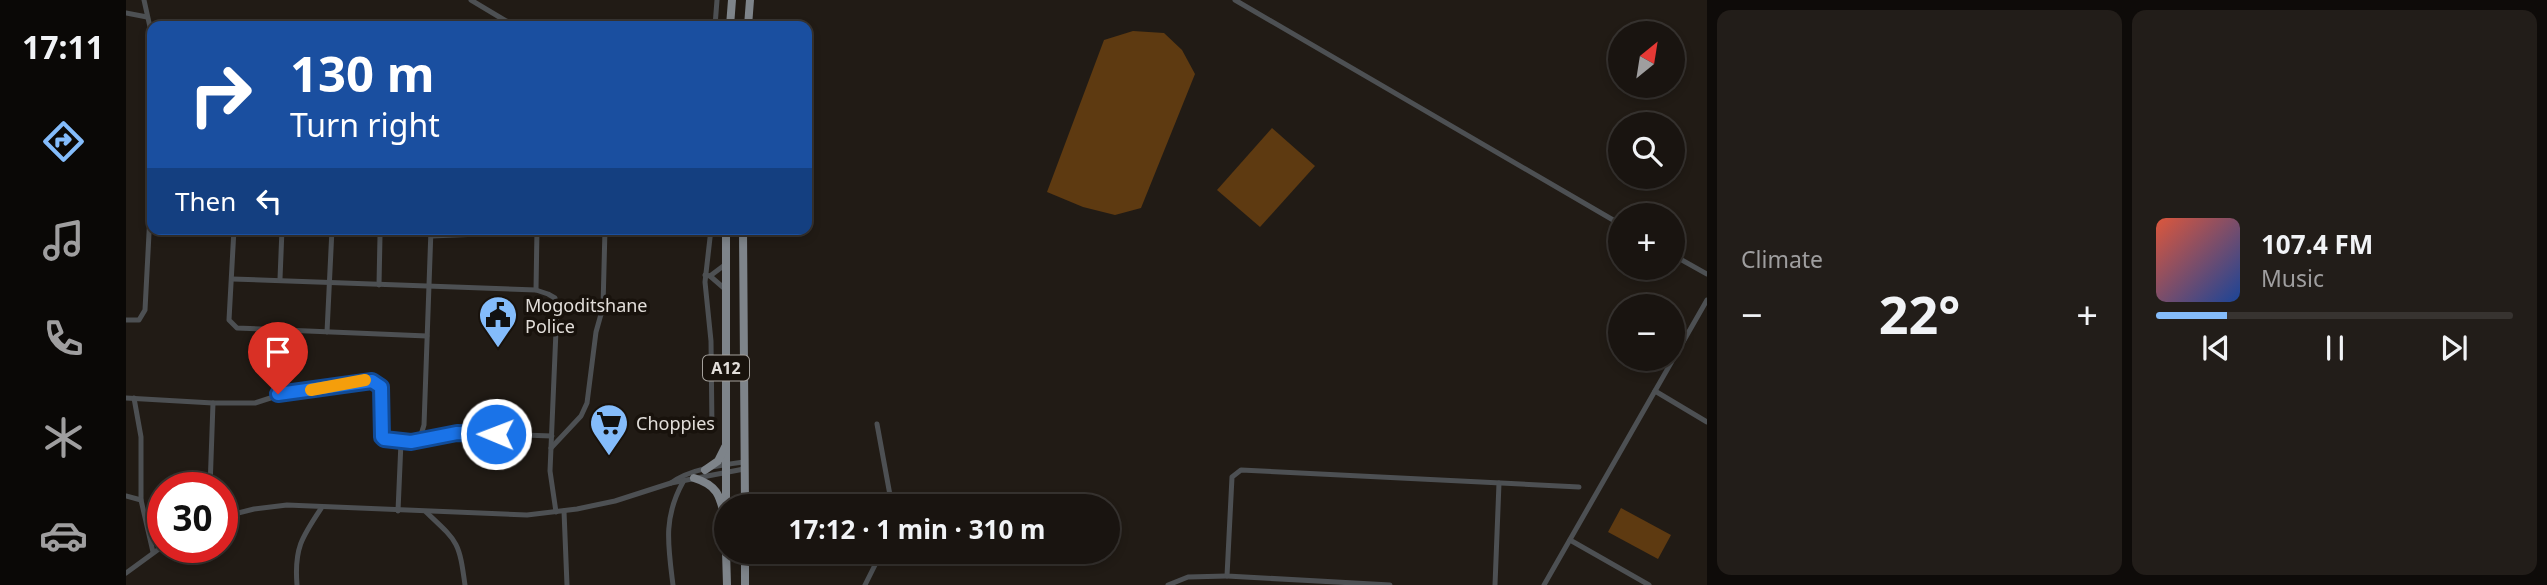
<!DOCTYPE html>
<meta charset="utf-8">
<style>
body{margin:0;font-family:"Noto Sans",sans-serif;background:#221d19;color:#f1f3f6;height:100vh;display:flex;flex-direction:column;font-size:26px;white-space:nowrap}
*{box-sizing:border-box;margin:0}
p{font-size:23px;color:#9f9e9f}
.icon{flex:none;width:38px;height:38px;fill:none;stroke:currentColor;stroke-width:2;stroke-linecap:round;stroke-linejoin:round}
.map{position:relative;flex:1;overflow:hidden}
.side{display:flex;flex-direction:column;gap:10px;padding:10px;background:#0e0b09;width:840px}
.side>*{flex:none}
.guide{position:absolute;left:21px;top:21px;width:665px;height:214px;border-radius:14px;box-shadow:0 4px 10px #0003,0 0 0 2px #373330;background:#1a4fa0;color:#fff;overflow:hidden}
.needle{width:46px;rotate:30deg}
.fabs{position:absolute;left:1482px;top:21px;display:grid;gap:14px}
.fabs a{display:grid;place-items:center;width:77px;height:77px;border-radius:50%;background:#191410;box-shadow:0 4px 10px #0003,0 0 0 2px #373330;font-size:35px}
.speed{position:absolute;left:21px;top:472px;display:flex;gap:14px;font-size:35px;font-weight:700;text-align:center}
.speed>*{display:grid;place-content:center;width:91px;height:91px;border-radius:50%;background:#191410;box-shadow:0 4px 10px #0003,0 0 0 2px #373330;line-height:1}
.speed .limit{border:10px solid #d22;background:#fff;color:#111}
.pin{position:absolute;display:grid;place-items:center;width:60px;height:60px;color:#fff;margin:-72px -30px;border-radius:50% 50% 50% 0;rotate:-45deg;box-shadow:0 0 7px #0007}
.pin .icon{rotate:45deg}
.me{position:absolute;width:77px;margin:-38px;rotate:271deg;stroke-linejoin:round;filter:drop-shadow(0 0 5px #0008)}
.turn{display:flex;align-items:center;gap:24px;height:147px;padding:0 28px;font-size:32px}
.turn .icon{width:91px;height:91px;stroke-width:2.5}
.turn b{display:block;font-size:49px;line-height:60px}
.then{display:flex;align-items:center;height:66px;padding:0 28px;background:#0003;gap:14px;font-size:26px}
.big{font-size:52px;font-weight:700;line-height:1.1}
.side .card{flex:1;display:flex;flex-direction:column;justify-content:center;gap:10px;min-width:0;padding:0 24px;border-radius:14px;background:#221d19}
.song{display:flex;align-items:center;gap:21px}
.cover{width:84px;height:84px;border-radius:10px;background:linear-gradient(135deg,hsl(10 70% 55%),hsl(220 70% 35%))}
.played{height:7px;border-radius:4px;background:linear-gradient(90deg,#84bcfb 20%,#373330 20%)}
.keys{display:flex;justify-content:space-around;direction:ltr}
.heat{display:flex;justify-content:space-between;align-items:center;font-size:38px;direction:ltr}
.side .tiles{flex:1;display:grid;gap:10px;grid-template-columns:repeat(2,1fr)}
.trip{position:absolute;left:588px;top:494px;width:406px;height:70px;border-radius:35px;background:#191410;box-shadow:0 4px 10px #0003,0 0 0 2px #373330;font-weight:700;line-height:70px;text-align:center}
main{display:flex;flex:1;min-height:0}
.tabs{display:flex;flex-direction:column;width:126px;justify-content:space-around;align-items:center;background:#0a0806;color:#9f9e9f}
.tabs .icon{width:49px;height:49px}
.tabs .active{color:#84bcfb}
.tabs b{font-size:32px;color:#f1f3f6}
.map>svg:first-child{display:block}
</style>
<main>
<nav class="tabs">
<b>17:11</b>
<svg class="icon active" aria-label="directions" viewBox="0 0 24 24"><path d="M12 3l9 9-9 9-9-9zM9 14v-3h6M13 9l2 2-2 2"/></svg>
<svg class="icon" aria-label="music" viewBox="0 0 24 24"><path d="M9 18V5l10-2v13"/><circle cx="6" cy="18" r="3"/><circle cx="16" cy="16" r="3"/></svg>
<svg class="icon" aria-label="phone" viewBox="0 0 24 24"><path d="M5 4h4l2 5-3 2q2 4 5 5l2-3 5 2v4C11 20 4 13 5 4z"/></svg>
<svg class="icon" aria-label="climate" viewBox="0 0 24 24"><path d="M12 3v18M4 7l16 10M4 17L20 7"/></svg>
<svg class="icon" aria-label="car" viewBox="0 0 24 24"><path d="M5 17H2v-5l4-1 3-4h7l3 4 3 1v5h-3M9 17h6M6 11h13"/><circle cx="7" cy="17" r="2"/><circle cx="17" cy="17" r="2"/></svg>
</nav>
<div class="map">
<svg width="1581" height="585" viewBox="0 0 1581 585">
<rect width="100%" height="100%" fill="#211b15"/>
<g fill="#5e3a11">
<polygon points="1007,31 1038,33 1056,50 1069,74 1015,208 989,215 957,207 921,192 978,40"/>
<polygon points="1146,128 1189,166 1134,227 1091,190"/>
<polygon points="1495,508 1545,535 1532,559 1482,532"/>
</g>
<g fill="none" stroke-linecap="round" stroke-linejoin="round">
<g stroke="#4d5053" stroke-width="5">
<polyline points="18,0 26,36"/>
<polyline points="345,0 380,21 397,26"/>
<polyline points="1109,0 1494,224"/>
<polyline points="0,13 21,17"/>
<polyline points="589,26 591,0"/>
<polyline points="108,229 103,320 111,328 301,336"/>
<polyline points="585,229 579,282 585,341 586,429"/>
<polyline points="305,236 354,234 360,229"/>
<polyline points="1547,255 1581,274"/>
<polyline points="579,275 584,276 599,289"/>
<polyline points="584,276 600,264"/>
<polyline points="106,279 410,290 422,294 429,298 431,307 424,471 430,512"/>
<polyline points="154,279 156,229"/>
<polyline points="253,285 254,236"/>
<polyline points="410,290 411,229"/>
<polyline points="0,320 13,320 19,310 26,176"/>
<polyline points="201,332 206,229"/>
<polyline points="1529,391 1581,422"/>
<polyline points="0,398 87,403 129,403 166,391 246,381 255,387 256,437 263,441 293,441 298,425 305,229"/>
<polyline points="8,398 15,437 15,500 27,552"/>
<polyline points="751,424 766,506"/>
<polyline points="293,441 331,433 426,436"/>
<polyline points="425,448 455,416 461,403 470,332 477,307 479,229"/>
<path d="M545,483c19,-14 50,-18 73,-21"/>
<polyline points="84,488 87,403"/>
<polyline points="0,496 15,500"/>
<polyline points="272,511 275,442"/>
<polyline points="438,511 441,585"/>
<path d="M300,512c32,30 33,29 39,73"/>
<polyline points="96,517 128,509 161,505 401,515 451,509 489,501 545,483 618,469"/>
<polyline points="1444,540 1523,585"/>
<polyline points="0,573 37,546"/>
<path d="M171,585c-3,-37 5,-48 25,-78"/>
<path d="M547,585c-5,-40 -10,-67 10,-103"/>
<polyline points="739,585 756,551"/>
<polyline points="1042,585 1062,577 1101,576"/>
<polyline points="1264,585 1101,576 1106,477 1115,470 1453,487"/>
<polyline points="1369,585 1373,483"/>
<polyline points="1418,585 1581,300"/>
</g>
<g stroke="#7e848a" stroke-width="8">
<polyline points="604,26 606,0"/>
<polyline points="622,26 624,0"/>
<polyline points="600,229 600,506"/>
<polyline points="617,229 619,506"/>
<polyline points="579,470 592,461 599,447"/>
<path d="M568,478c26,8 26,20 32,44"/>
<polyline points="600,516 600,541"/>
<polyline points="600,551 601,585"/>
<polyline points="619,551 619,585"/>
</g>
</g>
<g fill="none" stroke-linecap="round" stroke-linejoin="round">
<defs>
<polyline id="route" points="152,394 246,381 255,387 256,437 258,439 285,442 331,433 370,434"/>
</defs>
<use href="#route" stroke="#114b97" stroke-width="18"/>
<use href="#route" stroke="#1a73e8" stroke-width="12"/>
<polyline stroke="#f59e0b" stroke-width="12" points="185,390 239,380"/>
</g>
<defs>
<symbol id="civic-pin" viewBox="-11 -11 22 30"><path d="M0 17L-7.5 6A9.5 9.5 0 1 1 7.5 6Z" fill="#84bcfb" stroke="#18120c"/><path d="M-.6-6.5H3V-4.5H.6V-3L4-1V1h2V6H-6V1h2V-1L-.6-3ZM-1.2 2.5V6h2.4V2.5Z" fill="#111"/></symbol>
<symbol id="supermarket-pin" viewBox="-11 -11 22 30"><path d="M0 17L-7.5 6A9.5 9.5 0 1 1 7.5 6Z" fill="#84bcfb" stroke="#18120c"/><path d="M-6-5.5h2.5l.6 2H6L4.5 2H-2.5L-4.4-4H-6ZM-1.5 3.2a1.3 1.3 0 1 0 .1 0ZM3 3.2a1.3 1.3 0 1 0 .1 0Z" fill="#111"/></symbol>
</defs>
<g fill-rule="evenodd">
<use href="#civic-pin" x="350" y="293" width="44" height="60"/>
<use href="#supermarket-pin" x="461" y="401" width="44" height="60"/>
</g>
<g text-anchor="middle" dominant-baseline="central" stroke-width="7" stroke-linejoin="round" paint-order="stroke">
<rect fill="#18120c" stroke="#a5a19c" stroke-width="2" x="577" y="355.5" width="46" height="25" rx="5"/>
<g font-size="16" font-weight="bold" fill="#e2deda">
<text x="600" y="368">A12</text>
</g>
<g font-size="18" fill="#e2deda" stroke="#18120c" text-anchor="start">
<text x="399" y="305">Mogoditshane<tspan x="399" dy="21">Police</tspan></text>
<text x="510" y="423">Choppies</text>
</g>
</g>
</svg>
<div class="fabs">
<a><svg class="needle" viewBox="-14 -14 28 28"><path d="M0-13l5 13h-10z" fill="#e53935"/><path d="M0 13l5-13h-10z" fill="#9f9e9f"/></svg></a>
<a><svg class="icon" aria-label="search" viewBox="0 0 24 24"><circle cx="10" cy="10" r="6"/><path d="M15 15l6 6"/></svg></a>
<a>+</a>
<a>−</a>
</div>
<div class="speed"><div class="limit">30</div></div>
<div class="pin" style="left:152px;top:394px;background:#d93025"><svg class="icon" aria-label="arrive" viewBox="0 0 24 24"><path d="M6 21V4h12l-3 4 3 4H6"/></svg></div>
<svg class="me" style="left:370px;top:434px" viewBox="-20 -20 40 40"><circle r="17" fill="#1a73e8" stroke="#fff" stroke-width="3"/><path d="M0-11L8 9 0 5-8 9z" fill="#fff"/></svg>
<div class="trip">17:12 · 1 min · 310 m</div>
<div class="guide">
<div class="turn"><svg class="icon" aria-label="right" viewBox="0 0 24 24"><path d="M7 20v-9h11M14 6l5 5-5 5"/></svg><div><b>130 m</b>Turn right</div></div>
<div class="then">Then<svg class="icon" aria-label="left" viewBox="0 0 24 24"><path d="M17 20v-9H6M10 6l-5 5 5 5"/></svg></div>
</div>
</div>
<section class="side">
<div class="tiles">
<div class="card"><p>Climate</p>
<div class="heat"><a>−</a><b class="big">22°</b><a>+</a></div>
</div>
<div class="card">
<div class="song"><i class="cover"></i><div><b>107.4 FM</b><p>Music</p></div></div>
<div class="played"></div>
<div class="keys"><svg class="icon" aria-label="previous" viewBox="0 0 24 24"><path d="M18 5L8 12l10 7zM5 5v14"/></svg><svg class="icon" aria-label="pause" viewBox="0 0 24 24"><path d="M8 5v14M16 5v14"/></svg><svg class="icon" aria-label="next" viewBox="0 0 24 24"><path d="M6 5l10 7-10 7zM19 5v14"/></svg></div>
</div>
</div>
</section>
</main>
